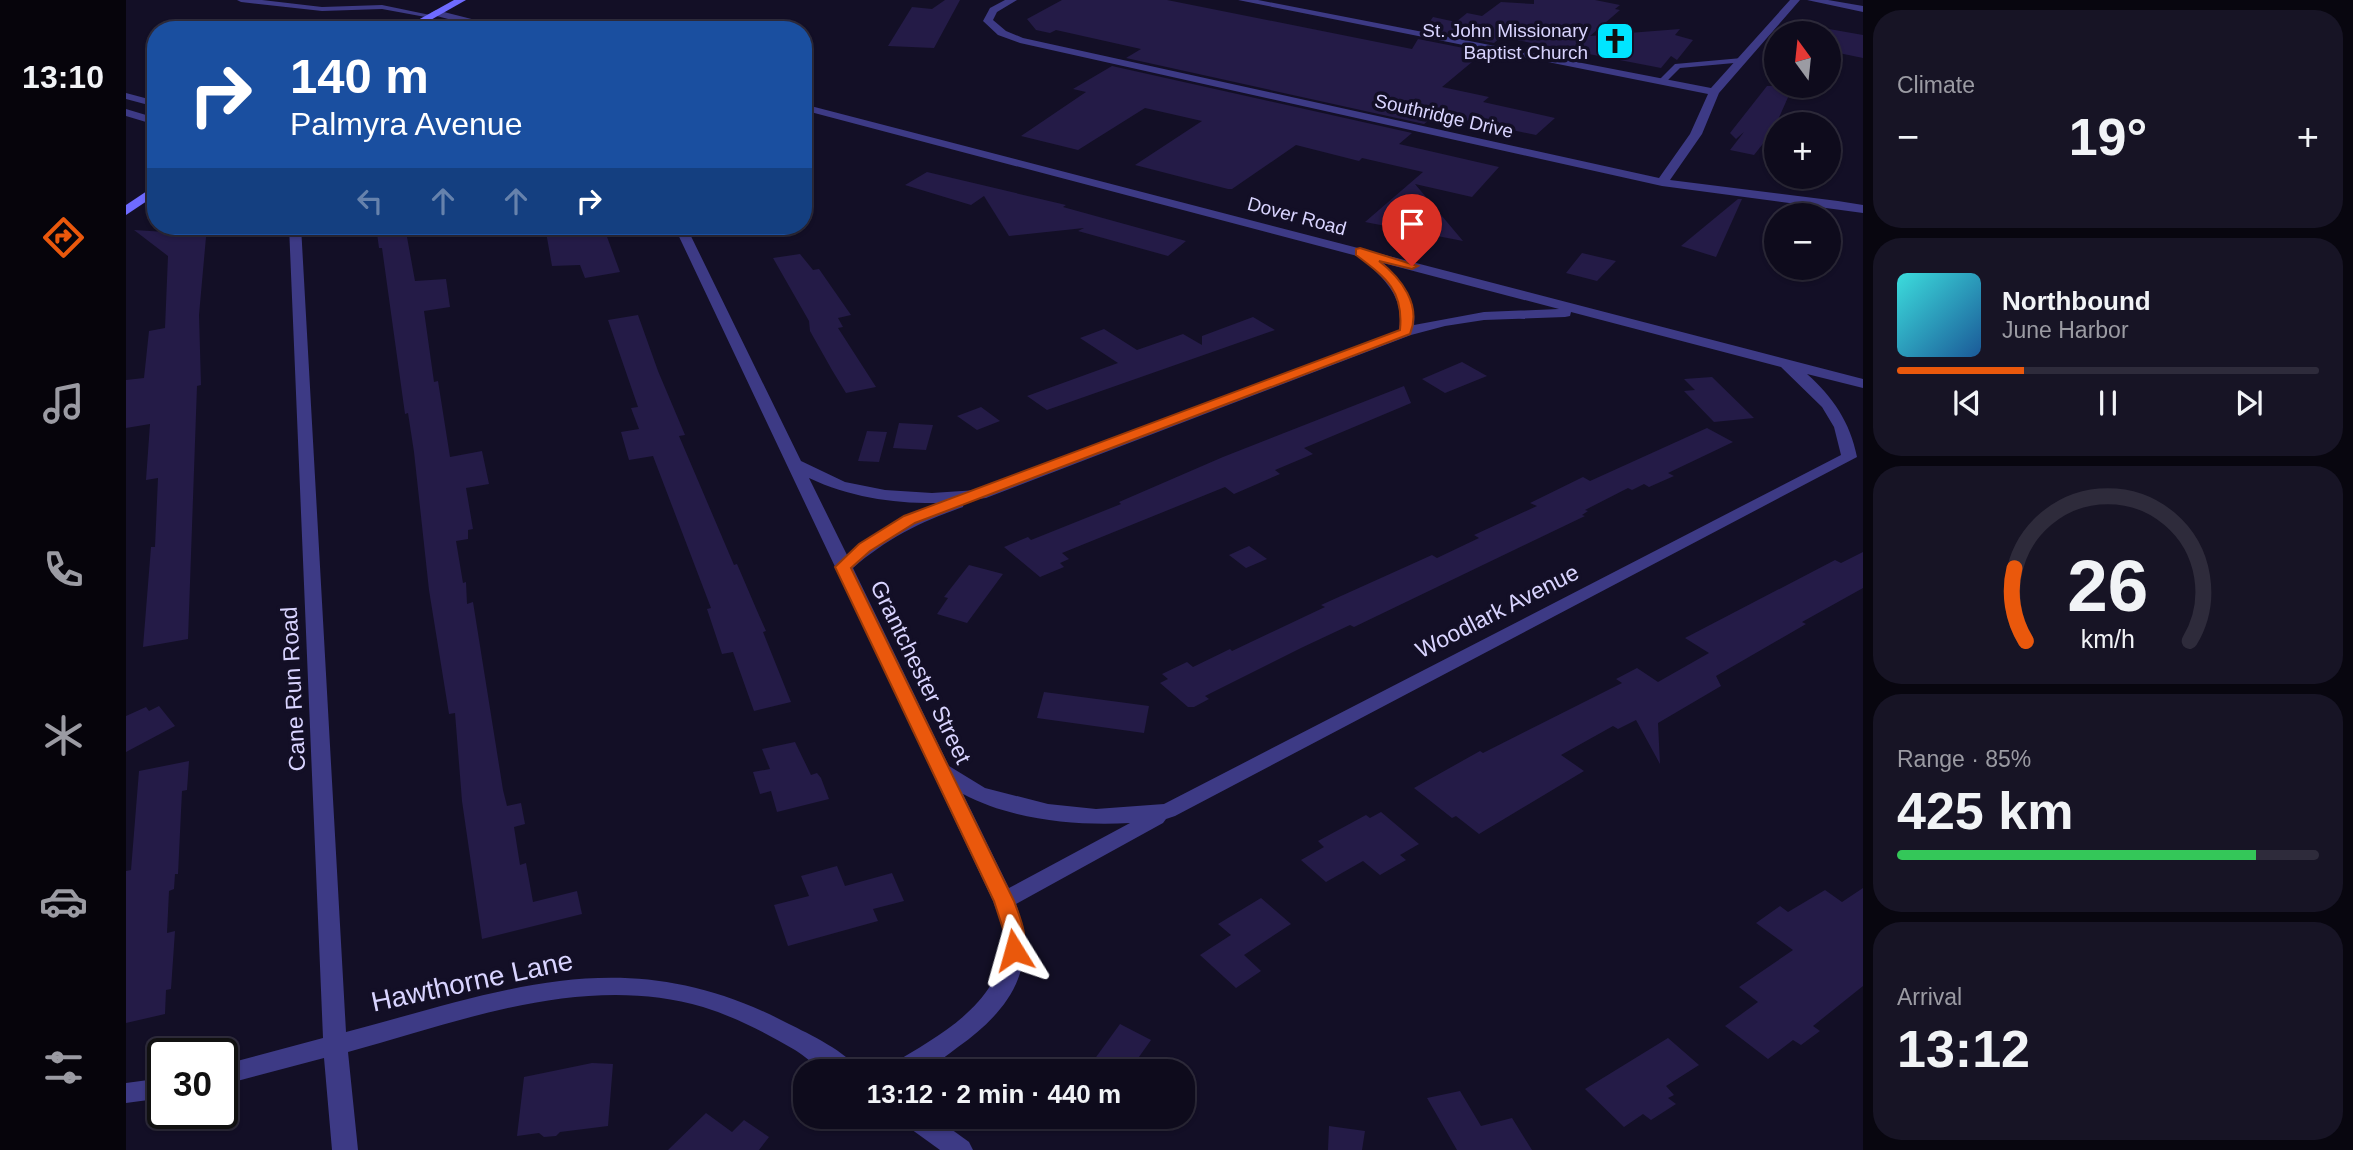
<!DOCTYPE html>
<meta charset="utf-8">
<style>
body{margin:0;font-family:Helvetica,sans-serif;background:#171425;color:#f1f3f6;height:100vh;display:flex;flex-direction:column;font-size:26px;white-space:nowrap}
*{box-sizing:border-box;margin:0}
p{font-size:23px;color:#9b9ba3}
.icon{flex:none;width:38px;height:38px;fill:none;stroke:currentColor;stroke-width:2;stroke-linecap:round;stroke-linejoin:round}
.map{position:relative;flex:1;overflow:hidden}
.details{display:flex;flex-direction:column;gap:10px;padding:10px;background:#08060f;width:490px}
.details>*{flex:none}
.top-card{position:absolute;left:21px;top:21px;width:665px;height:214px;border-radius:28px;box-shadow:0 2px 5px #0004,0 0 0 2px #2e2b3b;background:#1a4fa0;color:#fff;overflow:hidden}
.needle{width:46px;rotate:345deg}
.buttons{position:absolute;left:1638px;top:21px;display:grid;gap:14px}
.buttons a{display:grid;place-items:center;width:77px;height:77px;border-radius:50%;background:#0e0b1c;box-shadow:0 2px 5px #0004,0 0 0 2px #2e2b3b;font-size:35px}
.speed{position:absolute;left:21px;top:1038px;display:flex;gap:14px;font-size:35px;font-weight:700;text-align:center}
.speed>*{display:grid;place-content:center;width:91px;height:91px;border-radius:50%;background:#0e0b1c;box-shadow:0 2px 5px #0004,0 0 0 2px #2e2b3b;line-height:1}
.speed .limit{border:4px solid #111;border-radius:10px;background:#fff;color:#111}
.pin{position:absolute;display:grid;place-items:center;width:60px;height:60px;color:#fff;margin:-72px -30px;border-radius:50% 50% 50% 0;rotate:-45deg;box-shadow:0 0 7px #0007}
.pin .icon{rotate:45deg}
.me{position:absolute;width:77px;margin:-38px;rotate:352deg;stroke-linejoin:round;filter:drop-shadow(0 0 5px #0008)}
.turn{display:flex;align-items:center;gap:24px;height:147px;padding:0 28px;font-size:32px}
.turn .icon{width:91px;height:91px;stroke-width:2.5}
.turn b{display:block;font-size:49px;line-height:60px}
.lanes{display:flex;align-items:center;height:66px;padding:0 28px;background:#0003;justify-content:center;gap:35px;direction:ltr}
.lanes .off{opacity:.35}
.big{font-size:52px;font-weight:800;line-height:1.1}
.details .tile{flex:1;display:flex;flex-direction:column;justify-content:center;gap:10px;min-width:0;padding:0 24px;border-radius:28px;background:#171425}
.details .dial{align-items:center;gap:0}
.dial svg{height:182px;overflow:visible;fill:none;stroke:#2e2b3b;stroke-width:7;stroke-linecap:round;text-anchor:middle}
.dial text{fill:#f1f3f6;stroke:none}
.song{display:flex;align-items:center;gap:21px}
.cover{width:84px;height:84px;border-radius:10px;background:linear-gradient(135deg,hsl(180 70% 55%),hsl(210 70% 35%))}
.played{height:7px;border-radius:4px;background:linear-gradient(90deg,#ea580c 30%,#2e2b3b 30%)}
.keys{display:flex;justify-content:space-around;direction:ltr}
.heat{display:flex;justify-content:space-between;align-items:center;font-size:38px;direction:ltr}
.charge{height:10px;border-radius:5px;background:linear-gradient(90deg,#34c759 85%,#2e2b3b 0)}
.trip{position:absolute;left:667px;top:1059px;width:402px;height:70px;border-radius:28px;background:#0e0b1c;box-shadow:0 2px 5px #0004,0 0 0 2px #2e2b3b;font-weight:800;line-height:70px;text-align:center}
main{display:flex;flex:1;min-height:0}
.menu{display:flex;flex-direction:column;width:126px;justify-content:space-around;align-items:center;background:#06040b;color:#9b9ba3}
.menu .icon{width:49px;height:49px}
.menu .selected{color:#ea580c}
.menu b{font-size:32px;color:#f1f3f6}
.map>svg:first-child{display:block}
</style>
<main>
<nav class="menu">
<b>13:10</b>
<svg class="icon selected" aria-label="directions" viewBox="0 0 24 24"><path d="M12 3l9 9-9 9-9-9zM9 14v-3h6M13 9l2 2-2 2"/></svg>
<svg class="icon" aria-label="music" viewBox="0 0 24 24"><path d="M9 18V5l10-2v13"/><circle cx="6" cy="18" r="3"/><circle cx="16" cy="16" r="3"/></svg>
<svg class="icon" aria-label="phone" viewBox="0 0 24 24"><path d="M5 4h4l2 5-3 2q2 4 5 5l2-3 5 2v4C11 20 4 13 5 4z"/></svg>
<svg class="icon" aria-label="climate" viewBox="0 0 24 24"><path d="M12 3v18M4 7l16 10M4 17L20 7"/></svg>
<svg class="icon" aria-label="car" viewBox="0 0 24 24"><path d="M5 17H2v-5l4-1 3-4h7l3 4 3 1v5h-3M9 17h6M6 11h13"/><circle cx="7" cy="17" r="2"/><circle cx="17" cy="17" r="2"/></svg>
<svg class="icon" aria-label="filters" viewBox="0 0 24 24"><path d="M4 7h16M4 17h16"/><circle cx="9" cy="7" r="2"/><circle cx="15" cy="17" r="2"/></svg>
</nav>
<div class="map">
<svg width="1737" height="1150" viewBox="0 0 1737 1150">
<rect width="100%" height="100%" fill="#130f26"/>
<g fill="#241b47">
<polygon points="819,0 834,0 808,48 762,46 786,7 806,9"/>
<polygon points="936,0 1041,0 1286,49 1292,39 1358,52 1316,87 1363,97 1357,102 1429,118 1410,135 1311,114 1298,124 1000,58 1015,49 930,30 924,33 910,30 901,19"/>
<polygon points="1408,0 1469,0 1494,5 1489,9 1494,10 1464,36 1554,29 1549,35 1567,40 1551,60 1545,56 1535,68 1375,37 1368,43 1298,30 1307,17 1330,22 1341,13 1356,16 1375,2 1408,4"/>
<polygon points="1703,29 1737,35 1737,58 1703,51"/>
<polygon points="986,66 1286,133 1273,144 1373,167 1346,197 1289,184 1337,241 1239,222 1297,172 1236,158 1233,161 1170,145 1106,189 1102,189 1009,165 1076,121 1019,108 952,150 895,136 960,92 947,89"/>
<polygon points="1641,86 1667,86 1647,131 1628,155 1604,150 1618,132 1610,139 1604,133"/>
<polygon points="801,172 940,205 937,207 1060,241 1042,256 952,231 958,228 883,236 858,196 845,205 779,185"/>
<polygon points="1612,199 1616,199 1590,257 1555,246"/>
<polygon points="57,226 81,226 73,315 75,385 71,386 62,639 17,647 25,547 29,547 32,478 20,480 24,424 0,428 0,380 18,378 23,331 39,328 42,256 8,230 56,233"/>
<polygon points="250,226 279,226 289,281 320,279 324,307 298,311 308,382 312,381 324,457 356,451 363,484 340,488 347,529 342,530 342,539 330,541 337,583 340,582 341,604 347,602 377,790 381,806 395,803 399,824 388,827 394,865 400,863 407,902 451,891 456,914 356,939 336,801 329,713 323,714 303,590 288,452 282,413 279,414 256,248 253,248"/>
<polygon points="477,226 494,272 459,278 454,265 426,266 420,232"/>
<polygon points="1456,253 1490,261 1471,281 1440,273"/>
<polygon points="674,254 687,270 693,269 725,315 712,318 717,327 712,328 750,387 720,393 706,370 684,331 683,321 647,258"/>
<polygon points="512,315 532,371 559,435 553,436 608,565 611,564 632,613 640,631 637,632 665,702 628,711 607,652 596,654 581,609 585,608 527,456 503,460 495,432 513,429 505,408 512,407 482,320"/>
<polygon points="1127,317 1149,330 921,410 901,396 992,363 954,338 978,329 1011,350 1057,334 1076,345 1076,336"/>
<polygon points="1336,362 1361,376 1319,393 1296,379"/>
<polygon points="1586,377 1628,418 1588,422 1558,391 1569,390 1558,379"/>
<polygon points="1278,386 1285,403 1178,448 1187,454 1149,470 1154,474 1108,494 1099,487 936,553 943,559 934,563 938,567 914,577 878,547 902,537 905,540 995,504 993,502 1097,457"/>
<polygon points="855,407 874,421 851,430 831,416"/>
<polygon points="773,423 807,425 800,450 767,448"/>
<polygon points="1581,428 1607,442 1542,473 1548,476 1523,487 1518,484 1506,490 1502,488 1459,510 1462,511 1456,515 1459,516 1228,627 1224,625 1175,648 1079,696 1083,699 1068,707 1062,707 1034,683 1042,679 1036,674 1061,662 1067,667 1104,649 1106,651 1199,607 1195,605 1306,555 1311,558 1353,538 1348,535 1411,506 1404,503 1457,477 1464,481"/>
<polygon points="741,431 761,432 753,462 732,461"/>
<polygon points="1123,546 1141,559 1120,568 1103,555"/>
<polygon points="1737,552 1737,588 1676,622 1680,624 1590,676 1595,686 1532,723 1534,764 1510,720 1492,729 1487,726 1435,755 1458,771 1353,834 1330,816 1326,818 1288,788 1354,751 1357,753 1496,683 1490,679 1511,668 1532,682 1583,653 1559,638 1709,560 1715,563"/>
<polygon points="843,565 877,574 841,623 811,614 822,598 818,597"/>
<polygon points="918,692 1023,706 1018,733 911,718"/>
<polygon points="33,706 49,726 0,752 0,716 20,707 23,711"/>
<polygon points="669,742 685,775 691,773 695,778 703,799 651,812 645,791 634,794 627,772 644,769 636,749"/>
<polygon points="63,761 61,790 56,791 52,874 49,874 48,889 43,891 41,933 49,931 45,989 40,990 39,1014 0,1023 0,871 5,870 13,771"/>
<polygon points="1255,812 1293,844 1274,855 1280,860 1254,875 1237,861 1200,882 1175,860 1198,847 1192,841 1240,815 1244,818"/>
<polygon points="711,866 719,886 766,873 778,901 747,909 752,921 662,946 648,905 683,896 675,876"/>
<polygon points="1737,888 1737,986 1687,1026 1694,1031 1675,1045 1667,1040 1642,1059 1599,1026 1632,1002 1613,987 1667,950 1630,923 1654,906 1662,912 1699,890 1716,902"/>
<polygon points="1135,898 1165,924 1118,955 1135,971 1110,988 1074,955 1105,935 1092,924"/>
<polygon points="994,1024 1025,1040 1003,1071 960,1071"/>
<polygon points="1542,1038 1573,1065 1540,1086 1548,1095 1542,1098 1550,1104 1525,1120 1517,1114 1498,1127 1459,1089"/>
<polygon points="466,1063 487,1064 482,1126 434,1132 430,1136 418,1137 413,1133 391,1136 398,1077"/>
<polygon points="1334,1091 1355,1126 1386,1118 1406,1150 1331,1150 1301,1098"/>
<polygon points="580,1113 606,1132 618,1120 643,1137 633,1150 542,1150"/>
<polygon points="1203,1126 1239,1131 1236,1150 1202,1150"/>
</g>
<g fill="none" stroke-linecap="round" stroke-linejoin="round">
<g fill="#3d3a85" fill-rule="evenodd">
<polygon points="111,0 136,0 196,7 256,5 309,16 305,18 256,9 196,11 115,2"/>
<polygon points="1616,58 1620,60 1619,62 1554,68 1538,84 1531,82 1549,64"/>
</g>
<g fill="#3d3a85" fill-rule="evenodd">
<polygon points="879,0 891,0 871,12 867,20 880,31 897,38 1533,178 1564,134 1582,94 1112,0 1132,0 1585,88 1664,0 1674,0 1593,93 1576,134 1544,180 1712,201 1737,205 1737,213 1536,186 894,43 872,35 857,21 864,8"/>
<polygon points="1681,0 1702,0 1737,6 1737,12"/>
<polygon points="310,10 381,28 382,30 364,30 307,15 305,13"/>
<polygon points="0,93 30,101 30,107 0,99"/>
<path d="M677,104l1060,275v9l-56,-14c26,23 43,48 50,83l-682,359 -9,3 -3,4 -147,81c24,63 -7,107 -58,143 -10,7 -24,20 -36,24 -10,3 -24,0 -33,0l3,-7c50,-30 117,-65 111,-132 -1,-11 -7,-21 -10,-31l-319,-675h12l115,235 44,21 40,8 47,3 45,-3 422,-160c6,-35 -16,-51 -38,-73l-558,-147zM1257,263l176,46 -75,3 -70,13c3,-25 -13,-46 -31,-62zM1445,312l210,55 41,40 12,20 7,28 -677,349 -68,5 -48,-5 -63,-16 -36,-22 -96,-198c33,-29 69,-47 110,-61l1,-6 22,-3 425,-163 34,-9 39,-6 81,-3 5,-1zM683,478c42,20 88,26 134,25l-53,22 -43,30zM837,794c49,26 113,32 167,29l-121,65z"/>
<polygon points="0,109 30,118 30,125 0,116"/>
<path d="M163,226h12l45,806c163,-43 282,-93 443,-8 18,9 61,29 69,47 -9,0 -23,3 -32,0 -10,-4 -21,-15 -31,-21 -29,-17 -60,-33 -92,-43 -118,-35 -242,14 -355,45l10,98h-26l-8,-92 -102,27v-20l101,-27z"/>
<polygon points="37,1078 37,1098 0,1103 0,1083"/>
<polygon points="775,1116 807,1116 843,1142 847,1150 814,1150 778,1124"/>
</g>
<g fill="#6f6bff" fill-rule="evenodd">
<polygon points="328,0 340,0 287,30 274,30"/>
<polygon points="30,185 30,195 0,215 0,205"/>
</g>
</g>
<path fill="#ea580c" stroke="#983908" stroke-width="2" d="M1234,248l58,18 -6,3 -33,-8c22,17 43,44 31,73l-495,189 -45,28 -19,17 163,333c6,17 16,38 7,55l-7,2 -8,-2 -3,-6 1,-18 -10,-31 -159,-334 24,-23 45,-28 496,-186c4,-40 -15,-53 -44,-75v-6z"/>
<defs>
<symbol id="church-square" viewBox="-11 -11 22 22"><rect x="-9" y="-9" width="18" height="18" rx="4" fill="#00e5ff" stroke="#130f26"/><path d="M-1.2-6h2.4v3.5h3.3v2.4h-3.3V6h-2.4V-.1h-3.3v-2.4h3.3Z" fill="#111"/></symbol>
</defs>
<g fill-rule="evenodd">
<use href="#church-square" x="1467" y="19" width="44" height="44"/>
</g>
<g text-anchor="middle" dominant-baseline="central" stroke-width="7" stroke-linejoin="round" paint-order="stroke">
<g font-size="19" fill="#d9d4ff" stroke="#130f26" text-anchor="end">
<text x="1462" y="30">St. John Missionary<tspan x="1462" dy="22">Baptist Church</tspan></text>
</g>
<g font-size="19" fill="#d9d4ff" stroke="#130f26">
<text transform="translate(1318 116) rotate(13)">Southridge Drive</text>
<text transform="translate(1171 216) rotate(15)">Dover Road</text>
</g>
<g font-size="23" fill="#d9d4ff" stroke="#130f26">
<text transform="translate(1371 611) rotate(-27)">Woodlark Avenue</text>
<text transform="translate(795 672) rotate(64)">Grantchester Street</text>
<text transform="translate(167 689) rotate(-93)">Cane Run Road</text>
</g>
<g font-size="28" fill="#d9d4ff" stroke="#130f26">
<text transform="translate(346 981) rotate(-12)">Hawthorne Lane</text>
</g>
</g>
</svg>
<div class="buttons">
<a><svg class="needle" viewBox="-14 -14 28 28"><path d="M0-13l5 13h-10z" fill="#e53935"/><path d="M0 13l5-13h-10z" fill="#9b9ba3"/></svg></a>
<a>+</a>
<a>−</a>
</div>
<div class="speed"><div class="limit">30</div></div>
<div class="pin" style="left:1286px;top:266px;background:#d93025"><svg class="icon" aria-label="arrive" viewBox="0 0 24 24"><path d="M6 21V4h12l-3 4 3 4H6"/></svg></div>
<svg class="me" style="left:888px;top:950px" viewBox="-20 -20 40 40"><path d="M0-17L14 15 0 8-14 15z" fill="#ea580c" stroke="#fff" stroke-width="4"/></svg>
<div class="trip">13:12 · 2 min · 440 m</div>
<div class="top-card">
<div class="turn"><svg class="icon" aria-label="right" viewBox="0 0 24 24"><path d="M7 20v-9h11M14 6l5 5-5 5"/></svg><div><b>140 m</b>Palmyra Avenue</div></div>
<div class="lanes"><svg class="icon off" aria-label="left" viewBox="0 0 24 24"><path d="M17 20v-9H6M10 6l-5 5 5 5"/></svg><svg class="icon off" aria-label="ahead" viewBox="0 0 24 24"><path d="M12 20V5M6 11l6-6 6 6"/></svg><svg class="icon off" aria-label="ahead" viewBox="0 0 24 24"><path d="M12 20V5M6 11l6-6 6 6"/></svg><svg class="icon" aria-label="right" viewBox="0 0 24 24"><path d="M7 20v-9h11M14 6l5 5-5 5"/></svg></div>
</div>
</div>
<section class="details">
<div class="tile"><p>Climate</p>
<div class="heat"><a>−</a><b class="big">19°</b><a>+</a></div>
</div>
<div class="tile">
<div class="song"><i class="cover"></i><div><b>Northbound</b><p>June Harbor</p></div></div>
<div class="played"></div>
<div class="keys"><svg class="icon" aria-label="previous" viewBox="0 0 24 24"><path d="M18 5L8 12l10 7zM5 5v14"/></svg><svg class="icon" aria-label="pause" viewBox="0 0 24 24"><path d="M8 5v14M16 5v14"/></svg><svg class="icon" aria-label="next" viewBox="0 0 24 24"><path d="M6 5l10 7-10 7zM19 5v14"/></svg></div>
</div>
<div class="tile dial"><svg viewBox="0 0 100 80">
<path d="M14 69A42 42 0 1 1 86 69"/>
<path d="M14 69A42 42 0 0 1 9 37" stroke="#ea580c"/>
<text x="50" y="56" font-size="32" font-weight="700">26</text>
<text x="50" y="72" font-size="11">km/h</text>
</svg></div>
<div class="tile"><p>Range · 85%</p><b class="big">425 km</b><div class="charge"></div></div>
<div class="tile"><p>Arrival</p><b class="big">13:12</b></div>
</section>
</main>
